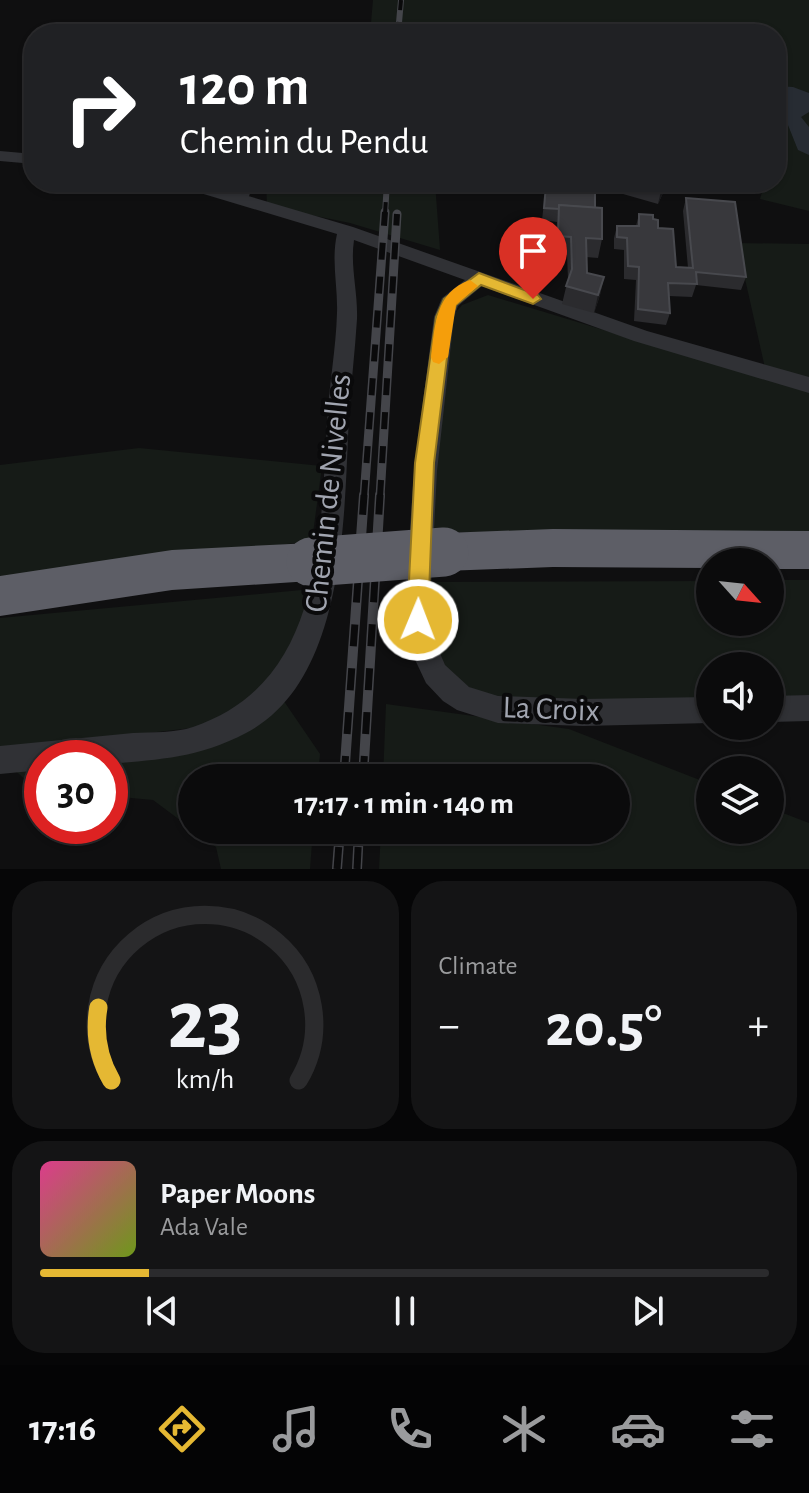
<!DOCTYPE html>
<meta charset="utf-8">
<style>
body{margin:0;font-family:"Alegreya Sans",sans-serif;background:#141415;color:#f1f3f6;height:100vh;display:flex;flex-direction:column;font-size:30px;white-space:nowrap}
*{box-sizing:border-box;margin:0}
p{font-size:26px;color:#9a9b9d}
.icon{flex:none;width:44px;height:44px;fill:none;stroke:currentColor;stroke-width:2;stroke-linecap:round;stroke-linejoin:round}
.map{position:relative;height:869px;overflow:hidden}
.side{display:flex;flex-direction:column;gap:12px;padding:12px;background:#060607;flex:1}
.side>*{flex:none}
.hud{position:absolute;left:24px;top:24px;width:762px;height:168px;border-radius:32px;box-shadow:0 2px 6px #0004,0 0 0 2px #2b2b2d;background:#202124;color:#fff;overflow:hidden}
.needle{width:52px;rotate:117deg}
.controls{position:absolute;left:696px;top:548px;display:grid;gap:16px}
.controls a{display:grid;place-items:center;width:88px;height:88px;border-radius:50%;background:#0b0b0c;box-shadow:0 2px 6px #0004,0 0 0 2px #2b2b2d;font-size:40px}
.speed{position:absolute;left:24px;top:740px;display:flex;gap:16px;font-size:40px;font-weight:700;text-align:center}
.speed>*{display:grid;place-content:center;width:104px;height:104px;border-radius:50%;background:#0b0b0c;box-shadow:0 2px 6px #0004,0 0 0 2px #2b2b2d;line-height:1}
.speed .limit{border:12px solid #d22;background:#fff;color:#111}
.pin{position:absolute;display:grid;place-items:center;width:68px;height:68px;color:#fff;margin:-82px -34px;border-radius:50% 50% 50% 0;rotate:-45deg;box-shadow:0 0 8px #0007}
.pin .icon{rotate:45deg}
.me{position:absolute;width:88px;margin:-44px;rotate:1deg;stroke-linejoin:round;filter:drop-shadow(0 0 6px #0008)}
.turn{display:flex;align-items:center;gap:28px;height:168px;padding:0 24px;font-size:36px}
.turn .icon{width:104px;height:104px;stroke-width:2.5}
.turn b{display:block;font-size:56px;line-height:68px}
.big{font-size:60px;font-weight:700;line-height:1.1}
.side .widget{flex:1;display:flex;flex-direction:column;justify-content:center;gap:12px;min-width:0;padding:0 28px;border-radius:32px;background:#141415}
.side .dial{align-items:center;gap:0}
.dial svg{height:208px;overflow:visible;fill:none;stroke:#2b2b2d;stroke-width:7;stroke-linecap:round;text-anchor:middle}
.dial text{fill:#f1f3f6;stroke:none}
.song{display:flex;align-items:center;gap:24px}
.cover{width:96px;height:96px;border-radius:12px;background:linear-gradient(135deg,hsl(330 70% 55%),hsl(80 70% 35%))}
.played{height:8px;border-radius:4px;background:linear-gradient(90deg,#e5b833 15%,#2b2b2d 15%)}
.keys{display:flex;justify-content:space-around;direction:ltr}
.heat{display:flex;justify-content:space-between;align-items:center;font-size:44px;direction:ltr}
.side .tiles{flex:1;display:grid;gap:12px;grid-template-columns:1fr 1fr}
.widget:last-child{grid-column:span 2}
.trip{position:absolute;left:178px;top:764px;width:452px;height:80px;border-radius:40px;background:#0b0b0c;box-shadow:0 2px 6px #0004,0 0 0 2px #2b2b2d;font-weight:700;line-height:80px;text-align:center}
.tabs{display:flex;height:128px;justify-content:space-around;align-items:center;background:#040405;color:#9a9b9d}
.tabs .icon{width:56px;height:56px}
.tabs .on{color:#e5b833}
.tabs b{font-size:36px;color:#f1f3f6}
.map>svg:first-child{display:block}
</style>
<div class="map">
<svg width="809" height="869" viewBox="0 0 809 869">
<rect width="100%" height="100%" fill="#0f0f10"/>
<g fill="#161b17">
<polygon points="373,0 809,0 809,211 760,199 765,182 776,182 776,147 781,131 776,129 776,34 370,34"/>
<polygon points="266,182 435,182 440,250 350,223 267,206"/>
<polygon points="737,243 809,244 809,380 765,368"/>
<polygon points="488,295 809,392 809,533 424,532 450,319 462,305"/>
<polygon points="139,448 322,466 312,541 0,578 0,465"/>
<path d="M770,580h39v115l-39,2v-31h-60v33c-70,3 -247,30 -280,-50 -6,-14 -3,-50 -3,-67l283,-1v41h60z"/>
<polygon points="312,589 283,674 218,725 0,750 0,618"/>
<polygon points="277,691 320,754 318,778 192,778 192,829 153,800 110,796 110,758 42,758 42,789 34,788 3,759 190,742"/>
<polygon points="386,704 569,729 710,784 710,830 770,830 770,808 809,823 809,869 379,869 381,830 616,830 616,778 383,778"/>
<polygon points="193,830 313,830 310,869 221,869 216,847"/>
</g>
<polygon fill="#272c33" points="776,86 793,87 809,93 809,112 801,117 809,127 809,155 798,150 776,95"/>
<g fill="none" stroke-linecap="round" stroke-linejoin="round">
<polygon fill="#303135" fill-rule="evenodd" points="246,182 254,182 248,199 244,202 240,199"/>
<g fill="#303135" fill-rule="evenodd">
<polygon points="0,151 34,154 34,164 0,161"/>
<path d="M175,182h26l152,45 294,104 162,46v16l-175,-52 -152,-55 -24,20 -4,11 -17,154 -6,117 2,49 12,28 24,22 29,9 85,3 127,-2v26l-127,3 -85,-3 -41,-13 -14,-9 -17,-18 -16,-34 -5,-48 9,-130 20,-154 8,-19 23,-18 -111,-40c-4,26 4,52 3,79 -2,32 -6,65 -8,97 -5,97 -2,265 -103,317 -48,25 -84,26 -136,31v-6h-68v12l-42,4v-28c44,-4 89,-9 133,-13 19,-1 42,0 60,-6 131,-44 127,-191 134,-305 2,-37 9,-73 10,-109 1,-27 -6,-52 0,-79l-160,-48z"/>
<polygon points="809,695 809,721 770,722 770,696"/>
</g>
<g fill="#5d5e66" fill-rule="evenodd">
<polygon points="553,529 809,531 809,569 770,569 770,562 710,562 710,568 553,567 444,571 428,565 422,552 428,539 444,533"/>
<polygon points="311,543 327,548 333,562 327,576 311,581 172,590 0,616 0,576 172,550"/>
</g>
<defs>
<g id="rail-far2">
<polyline points="398,34 401,0"/>
<polyline points="385,214 387,182"/>
</g>
<g id="rail-far1">
<polyline points="364,497 385,212"/>
<polyline points="380,497 397,214"/>
</g>
<g id="rail">
<polyline points="344,778 364,495"/>
<polyline points="363,778 380,495"/>
<polyline points="337,869 340,830"/>
<polyline points="357,869 359,830"/>
</g>
</defs>
<use href="#rail-far2" stroke="#44454a" stroke-width="6"/>
<use href="#rail-far1" stroke="#44454a" stroke-width="9"/>
<use href="#rail" stroke="#44454a" stroke-width="10"/>
<use href="#rail-far2" stroke="#0a0a0b" stroke-width="4" stroke-dasharray="12" stroke-linecap="butt"/>
<use href="#rail-far1" stroke="#0a0a0b" stroke-width="6" stroke-dasharray="17" stroke-linecap="butt"/>
<use href="#rail" stroke="#0a0a0b" stroke-width="7" stroke-dasharray="22" stroke-linecap="butt"/>
<polyline stroke="#5d5e66" stroke-width="49" points="311,562 444,552"/>
</g>
<g fill="#2b2b2e">
<polygon points="542,182 580,182 577,187 595,208 602,239 598,258 586,257 587,273 604,277 600,295 594,313 562,304 568,279 567,255 555,254 557,222 542,220 546,185 554,185"/>
<polygon points="596,182 668,182 658,204 595,186"/>
<polygon points="712,182 754,182 751,191"/>
<polygon points="686,198 746,277 741,290 696,285 692,297 669,296 670,313 666,325 634,321 636,280 624,279 624,250 614,249 614,238 617,226 636,226 639,214 653,219 676,267 688,268 683,211"/>
</g>
<g fill="#1a1a1c">
<polygon points="665,182 668,182 658,204 661,191"/>
<polygon points="604,277 600,295 594,313 598,295"/>
</g>
<g fill="#38383c" stroke="#48494e" stroke-width="2">
<polygon points="629,182 665,182 661,191"/>
<polygon points="546,185 595,189 595,208 559,205 559,209 544,208"/>
<polygon points="686,198 735,202 746,277 696,272 697,284 668,283 670,313 638,309 639,267 628,266 627,238 617,237 617,226 639,226 639,214 653,215 653,219 658,220 658,228 673,229 676,267 693,268"/>
<polygon points="559,205 602,208 602,239 586,238 587,273 604,277 598,295 566,286 572,269 571,237 558,236"/>
</g>
<polygon fill="#e5b833" stroke="#957821" stroke-width="2" points="479,273 538,295 541,299 533,304 481,285 456,305 452,317 434,463 428,620 425,627 418,630 410,627 407,620 415,463 436,317 444,299"/>
<path fill="#f59e0b" d="M470,280l8,6 -22,19 -8,52 -9,7 -6,-2 -2,-5c4,-31 4,-65 39,-77z"/>
<g text-anchor="middle" dominant-baseline="central" stroke-width="8" stroke-linejoin="round" paint-order="stroke">
<g font-size="32" fill="#a1a5b0" stroke="#0a0a0b">
<text transform="translate(328 493) rotate(-84)">Chemin de Nivelles</text>
<text transform="translate(551 709) rotate(2)">La Croix</text>
</g>
</g>
</svg>
<div class="controls">
<a><svg class="needle" viewBox="-14 -14 28 28"><path d="M0-13l5 13h-10z" fill="#e53935"/><path d="M0 13l5-13h-10z" fill="#9a9b9d"/></svg></a>
<a><svg class="icon" aria-label="sound" viewBox="0 0 24 24"><path d="M4 9h4l5-4v14l-5-4H4zM17 9q2 3 0 6"/></svg></a>
<a><svg class="icon" aria-label="layers" viewBox="0 0 24 24"><path d="M12 4l9 5-9 5-9-5zM3 14l9 5 9-5"/></svg></a>
</div>
<div class="speed"><div class="limit">30</div></div>
<div class="pin" style="left:533px;top:299px;background:#d93025"><svg class="icon" aria-label="arrive" viewBox="0 0 24 24"><path d="M6 21V4h12l-3 4 3 4H6"/></svg></div>
<svg class="me" style="left:418px;top:620px" viewBox="-20 -20 40 40"><circle r="17" fill="#e5b833" stroke="#fff" stroke-width="3"/><path d="M0-11L8 9 0 5-8 9z" fill="#fff"/></svg>
<div class="trip">17:17 · 1 min · 140 m</div>
<div class="hud">
<div class="turn"><svg class="icon" aria-label="right" viewBox="0 0 24 24"><path d="M7 20v-9h11M14 6l5 5-5 5"/></svg><div><b>120 m</b>Chemin du Pendu</div></div>
</div>
</div>
<section class="side">
<div class="tiles">
<div class="widget dial"><svg viewBox="0 0 100 80">
<path d="M14 69A42 42 0 1 1 86 69"/>
<path d="M14 69A42 42 0 0 1 9 41" stroke="#e5b833"/>
<text x="50" y="56" font-size="32" font-weight="700">23</text>
<text x="50" y="72" font-size="11">km/h</text>
</svg></div>
<div class="widget"><p>Climate</p>
<div class="heat"><a>−</a><b class="big">20.5°</b><a>+</a></div>
</div>
<div class="widget">
<div class="song"><i class="cover"></i><div><b>Paper Moons</b><p>Ada Vale</p></div></div>
<div class="played"></div>
<div class="keys"><svg class="icon" aria-label="previous" viewBox="0 0 24 24"><path d="M18 5L8 12l10 7zM5 5v14"/></svg><svg class="icon" aria-label="pause" viewBox="0 0 24 24"><path d="M8 5v14M16 5v14"/></svg><svg class="icon" aria-label="next" viewBox="0 0 24 24"><path d="M6 5l10 7-10 7zM19 5v14"/></svg></div>
</div>
</div>
</section>
<nav class="tabs">
<b>17:16</b>
<svg class="icon on" aria-label="directions" viewBox="0 0 24 24"><path d="M12 3l9 9-9 9-9-9zM9 14v-3h6M13 9l2 2-2 2"/></svg>
<svg class="icon" aria-label="music" viewBox="0 0 24 24"><path d="M9 18V5l10-2v13"/><circle cx="6" cy="18" r="3"/><circle cx="16" cy="16" r="3"/></svg>
<svg class="icon" aria-label="phone" viewBox="0 0 24 24"><path d="M5 4h4l2 5-3 2q2 4 5 5l2-3 5 2v4C11 20 4 13 5 4z"/></svg>
<svg class="icon" aria-label="climate" viewBox="0 0 24 24"><path d="M12 3v18M4 7l16 10M4 17L20 7"/></svg>
<svg class="icon" aria-label="car" viewBox="0 0 24 24"><path d="M5 17H2v-5l4-1 3-4h7l3 4 3 1v5h-3M9 17h6M6 11h13"/><circle cx="7" cy="17" r="2"/><circle cx="17" cy="17" r="2"/></svg>
<svg class="icon" aria-label="filters" viewBox="0 0 24 24"><path d="M4 7h16M4 17h16"/><circle cx="9" cy="7" r="2"/><circle cx="15" cy="17" r="2"/></svg>
</nav>
